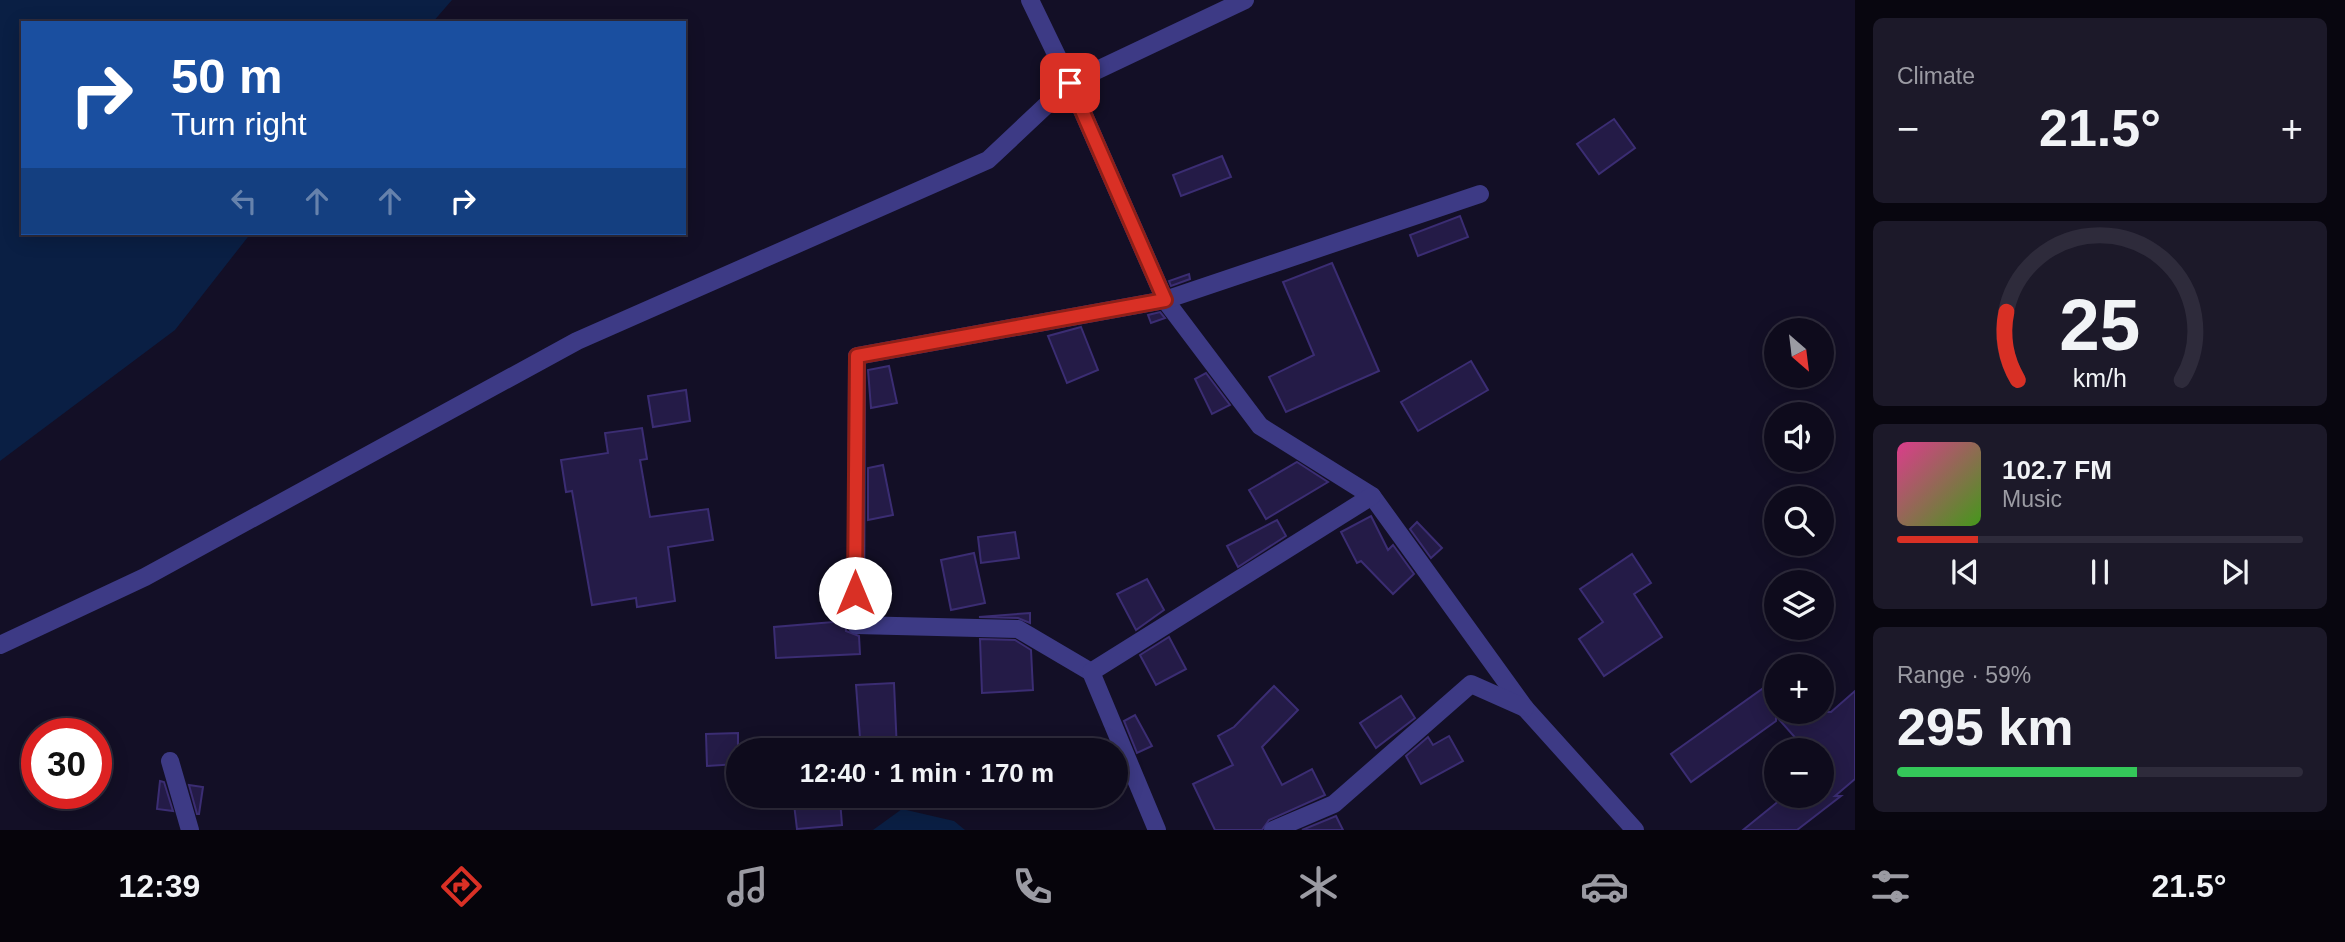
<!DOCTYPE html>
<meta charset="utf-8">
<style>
body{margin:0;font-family:Helvetica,sans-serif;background:#1c1929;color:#f1f3f6;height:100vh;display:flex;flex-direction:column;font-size:26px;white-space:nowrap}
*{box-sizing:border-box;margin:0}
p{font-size:23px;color:#9b9ba3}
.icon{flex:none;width:38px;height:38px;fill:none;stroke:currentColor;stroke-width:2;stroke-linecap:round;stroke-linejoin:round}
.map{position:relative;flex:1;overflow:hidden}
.drawer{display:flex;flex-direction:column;gap:18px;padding:18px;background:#08060f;width:490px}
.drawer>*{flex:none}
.top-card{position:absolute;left:21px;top:21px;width:665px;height:214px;border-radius:0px;box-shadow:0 4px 18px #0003,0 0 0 2px #2e2b3b;background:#1a4fa0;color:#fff;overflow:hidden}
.needle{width:46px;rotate:152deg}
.fabs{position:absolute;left:1764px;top:318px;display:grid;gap:14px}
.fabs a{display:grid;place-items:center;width:70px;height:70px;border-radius:50%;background:#0e0b1c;box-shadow:0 4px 18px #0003,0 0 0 2px #2e2b3b;font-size:35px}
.speed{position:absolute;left:21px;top:718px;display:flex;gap:14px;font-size:35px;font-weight:700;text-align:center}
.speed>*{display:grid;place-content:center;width:91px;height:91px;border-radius:50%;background:#0e0b1c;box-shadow:0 4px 18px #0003,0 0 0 2px #2e2b3b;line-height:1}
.speed .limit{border:10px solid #d22;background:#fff;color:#111}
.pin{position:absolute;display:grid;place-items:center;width:60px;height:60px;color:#fff;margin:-30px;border-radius:14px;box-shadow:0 4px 10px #0006}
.me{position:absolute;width:77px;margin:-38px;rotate:0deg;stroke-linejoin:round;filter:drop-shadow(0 0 5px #0008)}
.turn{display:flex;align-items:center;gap:24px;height:147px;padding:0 35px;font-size:32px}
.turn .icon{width:91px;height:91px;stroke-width:2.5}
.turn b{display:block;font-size:49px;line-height:60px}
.lanes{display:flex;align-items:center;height:66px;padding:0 35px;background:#0003;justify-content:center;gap:35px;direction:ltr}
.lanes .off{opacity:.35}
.big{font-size:52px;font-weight:600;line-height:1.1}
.drawer .card{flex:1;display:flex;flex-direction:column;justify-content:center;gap:10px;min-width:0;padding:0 24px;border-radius:10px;background:#1c1929}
.drawer .dial{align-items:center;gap:0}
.dial svg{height:182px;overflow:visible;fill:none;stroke:#2e2b3b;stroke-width:7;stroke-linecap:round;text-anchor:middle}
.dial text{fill:#f1f3f6;stroke:none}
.song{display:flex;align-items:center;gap:21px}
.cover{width:84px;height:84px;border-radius:10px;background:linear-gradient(135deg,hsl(330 70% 55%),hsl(100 70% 35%))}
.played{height:7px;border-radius:4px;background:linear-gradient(90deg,#d93025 20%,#2e2b3b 20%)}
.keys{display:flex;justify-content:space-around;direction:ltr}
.heat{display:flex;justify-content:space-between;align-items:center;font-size:38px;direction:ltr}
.charge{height:10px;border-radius:5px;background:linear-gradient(90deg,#34c759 59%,#2e2b3b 0)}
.trip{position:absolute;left:726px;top:738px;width:402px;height:70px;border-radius:35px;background:#0e0b1c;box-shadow:0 4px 18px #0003,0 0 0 2px #2e2b3b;font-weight:600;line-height:70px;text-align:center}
.dock{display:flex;height:112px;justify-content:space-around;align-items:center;background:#06040b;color:#9b9ba3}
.dock .icon{width:49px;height:49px}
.dock .on{color:#d93025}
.dock b{font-size:32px;color:#f1f3f6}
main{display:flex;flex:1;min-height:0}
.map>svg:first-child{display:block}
</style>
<main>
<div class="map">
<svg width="1855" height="830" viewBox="0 0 1855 830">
<rect width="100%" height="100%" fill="#130f26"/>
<g fill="#0a1f44">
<polygon points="0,0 452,0 432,23 23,23 23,233 251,233 175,330 0,461"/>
<polygon points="902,809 954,821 965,830 873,830"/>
</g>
<g fill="#241b47" stroke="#3b2d73" stroke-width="2">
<polygon points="1614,119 1635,148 1599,174 1577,144"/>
<polygon points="1222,156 1231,177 1181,196 1173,175"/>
<polygon points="1460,216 1468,237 1418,256 1410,235"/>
<polygon points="1332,263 1379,371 1286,412 1269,377 1314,355 1283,282"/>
<polygon points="1189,274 1190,279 1171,286 1169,281"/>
<polygon points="1160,312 1165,318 1151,323 1148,315"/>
<polygon points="1081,327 1098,370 1067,383 1048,336"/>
<polygon points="1471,361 1488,390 1418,431 1401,402"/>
<polygon points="889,366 897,403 871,408 868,370"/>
<polygon points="1206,373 1230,405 1212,414 1195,379"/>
<polygon points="686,390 690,421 653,427 648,396"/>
<polygon points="642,428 647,459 640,460 650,517 708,509 713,540 668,547 675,601 637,607 636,598 592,605 572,491 566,492 561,460 608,453 605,433"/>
<polygon points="1297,462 1328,482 1266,519 1249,490"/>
<polygon points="883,465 893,515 868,520 868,468"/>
<polygon points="1371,516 1388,550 1393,545 1414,574 1393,594 1361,561 1357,563 1341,532"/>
<polygon points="1277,520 1286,536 1238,567 1227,546"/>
<polygon points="1417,522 1442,548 1431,558 1410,529"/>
<polygon points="1015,532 1019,558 981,563 978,537"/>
<polygon points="974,553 985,603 951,610 941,560"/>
<polygon points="1632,554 1651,583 1634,594 1662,637 1604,676 1579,639 1603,622 1580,589"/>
<polygon points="1147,579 1164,610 1136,630 1117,594"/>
<polygon points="1030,613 1030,623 1018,618 979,617"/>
<polygon points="845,621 846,631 859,636 860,654 776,658 774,627"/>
<polygon points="1169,637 1186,669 1156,685 1140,655"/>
<polygon points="980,639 1015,640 1031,650 1033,690 982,693"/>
<polygon points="1776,679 1776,712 1831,712 1855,691 1855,779 1835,796 1841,796 1797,830 1743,830 1785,796 1822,796 1822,751 1807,751 1776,716 1776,721 1691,782 1671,754"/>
<polygon points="894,683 897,751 861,751 856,685"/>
<polygon points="1274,686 1298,710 1262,747 1282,785 1312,769 1325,795 1269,820 1262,830 1215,830 1193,784 1233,765 1218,736 1234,727"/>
<polygon points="1401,696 1415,718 1376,748 1360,723"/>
<polygon points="1135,715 1152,746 1137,753 1124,721"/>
<polygon points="738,733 738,764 707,766 706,734"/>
<polygon points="1449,736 1463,761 1421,784 1406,756 1428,737 1433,745"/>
<polygon points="160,781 164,782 173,811 157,809"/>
<polygon points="189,785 203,787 199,814 197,814"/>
<polygon points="840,800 842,825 797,829 794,804"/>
<polygon points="1336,816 1343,830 1302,830"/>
</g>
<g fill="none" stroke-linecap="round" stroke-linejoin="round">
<polyline stroke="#3d3a85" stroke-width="18" points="0,645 145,577 577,341 988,160 1070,83 1030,0"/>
<g stroke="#3d3a85" stroke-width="18">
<polyline points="1245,0 1070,83 1165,300 1260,426 1372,496 1525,708 1635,830"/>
<polyline points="1091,672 1018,629 856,625 857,356 1165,300 1480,194"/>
<polyline points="170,761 190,830"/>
<polyline points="1157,830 1091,672 1372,496"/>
<polyline points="1273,830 1334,804 1471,684 1525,708"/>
</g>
</g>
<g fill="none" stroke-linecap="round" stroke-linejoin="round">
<defs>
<polyline id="route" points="855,593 857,356 1165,300 1070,83"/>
</defs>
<use href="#route" stroke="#8d1f18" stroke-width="18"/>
<use href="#route" stroke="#d93025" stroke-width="12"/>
</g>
</svg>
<div class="fabs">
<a><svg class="needle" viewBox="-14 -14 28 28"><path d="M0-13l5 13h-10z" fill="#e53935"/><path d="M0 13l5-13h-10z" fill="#9b9ba3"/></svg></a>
<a><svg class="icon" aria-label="sound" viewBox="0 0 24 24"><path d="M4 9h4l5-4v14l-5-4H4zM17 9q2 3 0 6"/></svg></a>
<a><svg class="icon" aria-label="search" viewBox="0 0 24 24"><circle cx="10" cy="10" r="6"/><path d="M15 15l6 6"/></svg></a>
<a><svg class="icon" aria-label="layers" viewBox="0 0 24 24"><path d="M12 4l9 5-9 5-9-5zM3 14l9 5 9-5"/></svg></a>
<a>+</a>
<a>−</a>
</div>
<div class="speed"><div class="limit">30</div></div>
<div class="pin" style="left:1070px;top:83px;background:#d93025"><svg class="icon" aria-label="arrive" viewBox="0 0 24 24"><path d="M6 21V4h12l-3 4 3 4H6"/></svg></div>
<svg class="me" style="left:855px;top:593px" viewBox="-20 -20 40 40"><circle r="19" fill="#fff"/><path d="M0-13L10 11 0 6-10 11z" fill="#d93025"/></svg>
<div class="trip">12:40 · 1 min · 170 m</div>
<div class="top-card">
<div class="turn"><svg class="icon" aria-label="right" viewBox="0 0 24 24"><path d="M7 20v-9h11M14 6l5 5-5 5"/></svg><div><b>50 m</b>Turn right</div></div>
<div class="lanes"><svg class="icon off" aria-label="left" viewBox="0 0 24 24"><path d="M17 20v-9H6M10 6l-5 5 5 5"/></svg><svg class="icon off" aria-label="ahead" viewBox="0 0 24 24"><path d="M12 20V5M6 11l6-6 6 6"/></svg><svg class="icon off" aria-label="ahead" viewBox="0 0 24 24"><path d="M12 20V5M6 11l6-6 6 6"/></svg><svg class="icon" aria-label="right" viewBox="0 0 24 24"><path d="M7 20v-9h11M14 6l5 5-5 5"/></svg></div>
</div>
</div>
<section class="drawer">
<div class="card"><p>Climate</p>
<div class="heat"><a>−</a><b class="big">21.5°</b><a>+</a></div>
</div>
<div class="card dial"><svg viewBox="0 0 100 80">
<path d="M14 69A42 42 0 1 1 86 69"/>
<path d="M14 69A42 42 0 0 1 9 39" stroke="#d93025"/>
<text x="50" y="56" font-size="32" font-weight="700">25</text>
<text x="50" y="72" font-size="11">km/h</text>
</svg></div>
<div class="card">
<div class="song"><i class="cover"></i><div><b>102.7 FM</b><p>Music</p></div></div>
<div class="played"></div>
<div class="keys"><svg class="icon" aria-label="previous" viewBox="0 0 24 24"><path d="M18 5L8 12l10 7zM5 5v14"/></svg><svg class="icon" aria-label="pause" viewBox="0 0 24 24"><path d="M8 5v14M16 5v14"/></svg><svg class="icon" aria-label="next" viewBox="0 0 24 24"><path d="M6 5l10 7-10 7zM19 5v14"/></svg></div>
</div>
<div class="card"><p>Range · 59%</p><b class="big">295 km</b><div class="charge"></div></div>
</section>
</main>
<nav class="dock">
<b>12:39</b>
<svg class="icon on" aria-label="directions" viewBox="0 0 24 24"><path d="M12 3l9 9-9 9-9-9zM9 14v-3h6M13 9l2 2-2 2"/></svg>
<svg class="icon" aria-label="music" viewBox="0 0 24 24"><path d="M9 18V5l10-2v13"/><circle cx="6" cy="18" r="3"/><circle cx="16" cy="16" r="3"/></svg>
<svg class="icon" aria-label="phone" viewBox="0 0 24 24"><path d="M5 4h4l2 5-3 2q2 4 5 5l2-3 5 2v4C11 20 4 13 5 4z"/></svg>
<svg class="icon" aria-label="climate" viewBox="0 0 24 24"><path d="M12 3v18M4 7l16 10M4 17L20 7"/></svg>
<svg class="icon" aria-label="car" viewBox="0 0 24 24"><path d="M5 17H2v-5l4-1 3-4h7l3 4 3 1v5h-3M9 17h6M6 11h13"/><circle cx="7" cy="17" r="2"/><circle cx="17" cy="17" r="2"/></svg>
<svg class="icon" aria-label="filters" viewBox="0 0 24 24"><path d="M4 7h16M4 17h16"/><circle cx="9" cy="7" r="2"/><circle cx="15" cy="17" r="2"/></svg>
<b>21.5°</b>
</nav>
